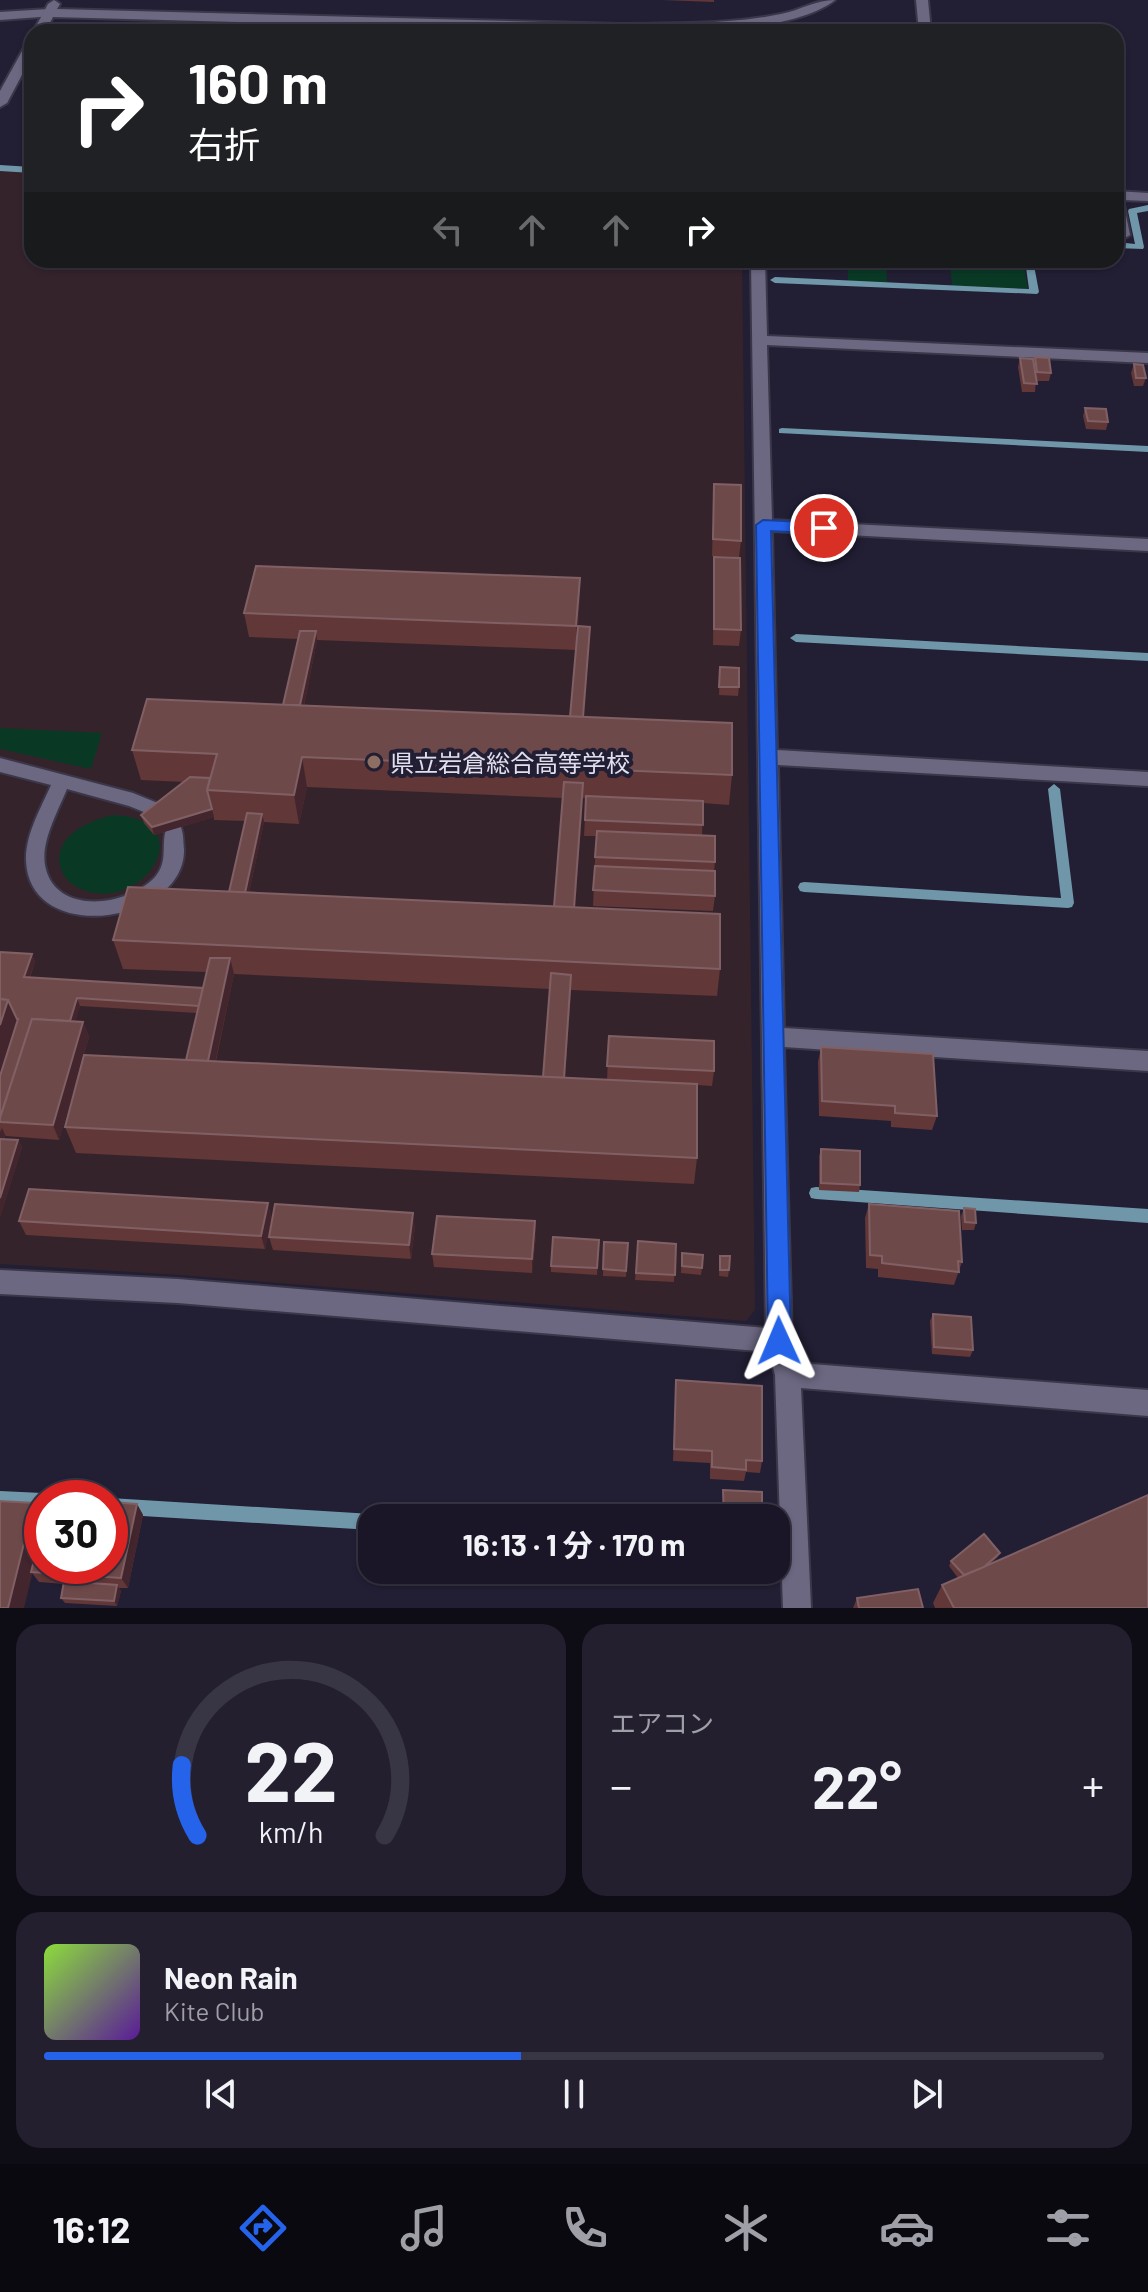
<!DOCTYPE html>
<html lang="ja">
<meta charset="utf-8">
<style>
body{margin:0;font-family:Barlow,"Noto Sans JP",sans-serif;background:#231f2f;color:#f1f3f6;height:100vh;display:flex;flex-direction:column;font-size:30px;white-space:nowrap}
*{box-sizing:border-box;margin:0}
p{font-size:26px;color:#9f9fa7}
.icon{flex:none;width:44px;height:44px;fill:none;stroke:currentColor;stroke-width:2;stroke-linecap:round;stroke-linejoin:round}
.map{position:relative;height:1608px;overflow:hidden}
.sheet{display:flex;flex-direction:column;gap:16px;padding:16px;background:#0e0c15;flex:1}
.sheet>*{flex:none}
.top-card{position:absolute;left:24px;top:24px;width:1100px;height:244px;border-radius:24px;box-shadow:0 2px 6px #0004,0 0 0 2px #383544;background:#202124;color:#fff;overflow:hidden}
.speed{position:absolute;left:24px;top:1480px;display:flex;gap:16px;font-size:40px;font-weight:700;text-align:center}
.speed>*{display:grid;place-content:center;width:104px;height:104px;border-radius:50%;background:#1a1627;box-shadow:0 2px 6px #0004,0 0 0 2px #383544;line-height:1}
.speed .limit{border:12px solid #d22;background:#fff;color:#111}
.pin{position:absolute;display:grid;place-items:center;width:68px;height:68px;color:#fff;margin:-34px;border:4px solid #fff;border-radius:50%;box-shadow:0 2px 8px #0007}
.me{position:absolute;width:88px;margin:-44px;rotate:359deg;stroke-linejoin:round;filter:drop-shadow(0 0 6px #0008)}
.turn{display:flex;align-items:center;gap:28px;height:168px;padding:0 32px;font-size:36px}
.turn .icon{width:104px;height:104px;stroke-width:2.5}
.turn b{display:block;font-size:56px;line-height:68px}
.lanes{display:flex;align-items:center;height:76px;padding:0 32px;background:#0003;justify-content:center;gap:40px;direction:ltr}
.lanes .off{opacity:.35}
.big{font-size:60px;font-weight:700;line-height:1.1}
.sheet .tile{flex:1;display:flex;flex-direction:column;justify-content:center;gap:12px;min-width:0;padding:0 28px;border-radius:24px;background:#231f2f}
.sheet .dial{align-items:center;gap:0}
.dial svg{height:208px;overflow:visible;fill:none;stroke:#383544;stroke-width:7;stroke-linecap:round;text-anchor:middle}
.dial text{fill:#f1f3f6;stroke:none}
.song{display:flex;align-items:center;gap:24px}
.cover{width:96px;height:96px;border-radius:12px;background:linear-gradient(135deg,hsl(90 70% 55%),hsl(270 70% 35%))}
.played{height:8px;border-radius:4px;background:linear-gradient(90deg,#2563eb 45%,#383544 45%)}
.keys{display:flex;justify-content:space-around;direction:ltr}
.heat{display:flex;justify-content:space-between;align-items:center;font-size:44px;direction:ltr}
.sheet .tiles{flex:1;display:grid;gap:16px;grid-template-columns:1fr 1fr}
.tile:last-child{grid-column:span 2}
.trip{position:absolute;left:358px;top:1504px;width:432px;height:80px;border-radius:24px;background:#1a1627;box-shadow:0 2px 6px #0004,0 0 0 2px #383544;font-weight:700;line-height:80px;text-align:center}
.tabs{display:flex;height:128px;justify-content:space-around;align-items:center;background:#0a0910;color:#9f9fa7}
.tabs .icon{width:56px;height:56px}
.tabs .on{color:#2563eb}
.tabs b{font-size:36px;color:#f1f3f6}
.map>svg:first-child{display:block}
</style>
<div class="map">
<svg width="1148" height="1608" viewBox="0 0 1148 1608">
<rect width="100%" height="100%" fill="#221e34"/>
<polygon fill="#35232b" points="0,170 32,172 32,260 742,260 755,1310 746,1321 181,1275 0,1264"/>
<g fill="#093924">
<polygon points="847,260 886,260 887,283 848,281"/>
<polygon points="950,260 1023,260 1028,289 952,286"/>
<polygon points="0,728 102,733 91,769 0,749"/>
<path d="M114,815c93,5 26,105 -37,72 -8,-4 -13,-10 -16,-18 -10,-32 28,-49 53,-54z"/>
</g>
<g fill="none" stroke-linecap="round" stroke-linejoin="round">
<g fill="#7097a9" fill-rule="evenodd">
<polygon points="0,165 32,167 32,173 0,171"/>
<polygon points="1148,205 1148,211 1137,213 1144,247 1143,249 1116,248 1116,242 1135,244 1128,211 1129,209"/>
<polygon points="1025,260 1033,260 1039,292 1037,294 775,283 770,280 775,277 1029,289"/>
<polygon points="782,428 1148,446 1148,452 779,433 779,429"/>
<polygon points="796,634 1148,653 1148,661 796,642 790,638"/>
<polygon points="1054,784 1060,789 1074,903 1072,907 1068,908 804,892 800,891 798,887 800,883 804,882 1061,898 1048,789"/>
<polygon points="816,1187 1148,1209 1148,1223 816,1199 811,1198 809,1193 811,1188"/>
<polygon points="0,1491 42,1493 49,1498 42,1498 42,1509 0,1507"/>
<polygon points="110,1498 372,1514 378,1518 372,1518 372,1530 110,1514"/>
</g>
<defs>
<path id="lane" d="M0,758l133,35 32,13 3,5 -3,5 -6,2 -30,-12 -62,-17c-9,22 -26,52 -22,76 9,51 82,42 110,12 15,-17 4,-35 13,-52h12c4,8 3,16 4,24 2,73 -154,99 -158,12 -1,-26 15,-53 25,-76l-51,-13z"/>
<g id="street">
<polygon points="916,0 928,0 931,32 919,32"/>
<polygon points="49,9 53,10 53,16 0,20 0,12"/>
<polygon points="1116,191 1148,193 1148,201 1123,200 1130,235 1123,239 1116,238"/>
<polygon points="751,260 765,260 767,336 1148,353 1148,363 767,345 772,520 1148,539 1148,551 772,531 777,750 1148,772 1148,786 778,765 784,1028 1148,1051 1148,1071 784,1047 792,1341 798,1363 1148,1390 1148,1416 801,1388 811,1608 783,1608 775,1375 769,1352 178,1303 0,1294 0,1270 178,1279 766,1328"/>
</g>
<g id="secondary">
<path d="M54,0l6,4 -3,5 562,15c54,-1 109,1 162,-10 20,-4 34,-14 54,-14 -44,35 -160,31 -216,32l-566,-15 -8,15h-12l15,-28z"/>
<polygon points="32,40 32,56 7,103 0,107 0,91 26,44"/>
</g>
</defs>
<use href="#lane" stroke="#3b3749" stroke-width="4"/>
<use href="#street" stroke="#3b3749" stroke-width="4"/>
<use href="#secondary" stroke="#3b3749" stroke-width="4"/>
<use href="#lane" fill="#6c6882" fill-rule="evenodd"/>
<use href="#street" fill="#6c6882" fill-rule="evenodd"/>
<use href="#secondary" fill="#6c6882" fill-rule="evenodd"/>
</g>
<g fill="#613737" fill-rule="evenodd">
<polygon points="662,0 714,0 714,2"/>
<polygon points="1035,357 1051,373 1049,381 1036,381 1035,392 1022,392 1018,367 1020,358 1033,363"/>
<polygon points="1134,364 1146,378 1143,386 1134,386 1131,373"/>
<polygon points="1085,408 1108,422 1106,430 1086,429 1083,416"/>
<polygon points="714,484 741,541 739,557 712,556"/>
<polygon points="714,557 741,630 739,646 713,645"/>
<path d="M580,578l-2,48 6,91 148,58 -3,30 -26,-2 -1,33 13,26 -1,9 1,25 -2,15 -120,-5 3,-70h-12l2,-38h-3l-8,110 145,61 -3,27 -146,-6 -6,88 42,2 2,-44 105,35 -2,15 -15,-1v73l-3,26 -618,-31 -11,-26 121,-67 11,-47 -117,-7 -5,15 8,1 6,15 -30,103 -53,-4 -1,-1 -1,4 14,1 4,7 -22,70v-265l32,2 3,8 -5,15 173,11 3,-16 -83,-3 -10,-29 116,-48 16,-71 -31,-1v-3l-60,18 -10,-12 -3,-8 44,-33 -44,-2 -9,-30 151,-45 15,-66 -49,-2 -5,-24zM317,640l259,10 -6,67 -266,-11zM307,787l256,11 -9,109 -305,-14 15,-71 35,2zM234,974l316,15 -7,88 -327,-16z"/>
<polygon points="720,667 739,687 738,696 719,695"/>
<polygon points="821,1047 937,1116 932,1130 891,1127 891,1121 819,1116 818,1062"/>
<polygon points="821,1149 860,1185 859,1192 819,1190 819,1156"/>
<polygon points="869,1204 962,1262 954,1285 878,1277 878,1269 866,1268 865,1218"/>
<polygon points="964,1208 976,1223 974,1230 962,1230 961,1216"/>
<polygon points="272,1217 265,1249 26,1235 19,1221"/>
<polygon points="535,1221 536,1235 532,1273 434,1267 432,1254"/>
<polygon points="415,1226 411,1259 273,1250 269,1237"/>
<polygon points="599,1240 597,1275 551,1272 551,1266"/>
<polygon points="638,1241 676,1244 674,1282 635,1280"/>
<polygon points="604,1242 628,1243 626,1277 603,1276"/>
<polygon points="682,1253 702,1268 701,1275 681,1273"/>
<polygon points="720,1256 729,1270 728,1277 719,1276"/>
<polygon points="933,1314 973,1350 970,1357 932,1354 930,1321"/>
<polygon points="676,1380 762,1461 760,1473 746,1472 744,1481 710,1479 710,1463 673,1461"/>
<polygon points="0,1501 42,1566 137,1504 143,1515 128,1588 119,1588 121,1591 117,1606 65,1603 61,1598 64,1584 39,1582 32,1573"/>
<polygon points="1000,1553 997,1558 990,1564 1148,1608 935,1608 933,1603 942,1585 958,1578 949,1566 951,1561"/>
<polygon points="857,1598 923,1608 853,1608"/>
</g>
<g fill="#42252d">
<polygon points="580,578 580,602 576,650 576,626"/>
<polygon points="316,631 317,640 298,735 296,726"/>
<polygon points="302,757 307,787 299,824 294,795"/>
<polygon points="583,783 583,799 573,936 573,921"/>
<polygon points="212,809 214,817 154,835 152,827"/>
<polygon points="262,814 264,822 243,921 241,913"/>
<polygon points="32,954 35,962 27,984 24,977"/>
<polygon points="230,958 234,974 210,1087 206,1073"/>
<polygon points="571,975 571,990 563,1105 563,1090"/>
<polygon points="77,998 80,1006 72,1034 68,1027"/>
<polygon points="8,1000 20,1027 0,1090 0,1025"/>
<polygon points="83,1022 89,1037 59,1140 53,1125"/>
<polygon points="2,1128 5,1135 2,1146 0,1143 0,1132"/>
<polygon points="18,1140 22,1147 0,1217 0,1198"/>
<polygon points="268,1203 272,1217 265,1249 261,1236"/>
<polygon points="413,1213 415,1226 411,1259 409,1245"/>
<polygon points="535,1221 536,1235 532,1273 532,1259"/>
<polygon points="34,1503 42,1514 42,1534 24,1608 8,1608"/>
<polygon points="137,1504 143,1515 128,1588 121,1578"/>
<polygon points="117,1585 121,1591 117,1606 114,1601"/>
</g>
<g fill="#6e494a" stroke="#806064" stroke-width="2">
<polygon points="1035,357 1049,358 1051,373 1037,372"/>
<polygon points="1020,358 1033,359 1037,384 1024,383"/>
<polygon points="1134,364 1143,365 1146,378 1136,378"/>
<polygon points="1085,408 1106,409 1108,422 1088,421"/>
<polygon points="714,484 741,485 741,541 713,539"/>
<polygon points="714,557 740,558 741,630 714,629"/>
<polygon points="256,566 580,578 576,626 244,613"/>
<polygon points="578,626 590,627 583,717 570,717"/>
<polygon points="300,631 316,631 300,705 283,705"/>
<polygon points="720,667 739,668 739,687 719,687"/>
<polygon points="147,699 732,723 732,775 302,757 294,795 207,790 217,754 132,750"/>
<polygon points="190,777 210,778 207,790 212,809 152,827 141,815"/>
<polygon points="564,782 583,783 574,908 554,907"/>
<polygon points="586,796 703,801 703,825 585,820"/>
<polygon points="247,813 262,814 245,893 229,892"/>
<polygon points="597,831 715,836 715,862 595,857"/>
<polygon points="595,866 715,871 715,896 593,890"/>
<polygon points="128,887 720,914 720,969 113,940"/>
<polygon points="0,952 32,954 24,977 203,988 199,1006 77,998 70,1021 32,1019 0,1118 0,1076 18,1019 17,1019 8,1000 0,999"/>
<polygon points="210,958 230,958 208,1061 186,1060"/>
<polygon points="551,973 571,975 564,1078 543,1077"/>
<polygon points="0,999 8,1000 0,1025"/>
<polygon points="32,1019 83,1022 53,1125 0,1122 0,1118"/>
<polygon points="609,1036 714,1041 714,1071 607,1066"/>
<polygon points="821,1047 933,1054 937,1116 895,1113 895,1106 822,1101"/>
<polygon points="84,1055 697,1084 697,1158 65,1127"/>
<polygon points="0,1139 18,1140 0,1198"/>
<polygon points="821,1149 860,1151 860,1185 821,1183"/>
<polygon points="29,1189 268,1203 261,1236 19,1221"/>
<polygon points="275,1204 413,1213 409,1245 269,1237"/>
<polygon points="869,1204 959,1211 962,1262 958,1261 959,1272 882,1263 882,1256 870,1255"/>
<polygon points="964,1208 975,1209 976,1223 965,1222"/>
<polygon points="437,1216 535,1221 532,1259 432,1254"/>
<polygon points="553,1237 599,1240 597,1268 551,1266"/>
<polygon points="638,1241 676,1244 675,1275 636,1273"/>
<polygon points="604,1242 628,1243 626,1271 603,1269"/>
<polygon points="682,1253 703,1255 702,1268 682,1266"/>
<polygon points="720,1256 730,1256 729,1270 720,1270"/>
<polygon points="933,1314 971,1317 973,1350 934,1347"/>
<polygon points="676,1380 762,1386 762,1461 746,1460 746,1470 712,1467 712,1451 674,1449"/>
<polygon points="723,1490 762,1492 762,1518 724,1518"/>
<polygon points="1148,1495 1148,1608 954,1608 942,1585"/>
<polygon points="0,1501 34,1503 8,1608 0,1608"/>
<polygon points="110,1502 137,1504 121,1578 31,1572 42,1529 42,1566 110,1566"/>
<polygon points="984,1534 1000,1553 984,1567 964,1575 951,1561"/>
<polygon points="64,1581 117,1585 114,1601 61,1598"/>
<polygon points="918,1589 923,1608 859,1608 857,1598"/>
</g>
<polygon fill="#2563eb" stroke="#184099" stroke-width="2" points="763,520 824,523 832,528 824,534 771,531 791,1341 787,1349 779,1352 771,1349 768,1341 756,525"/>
<circle fill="#8d6e63" stroke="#221e34" stroke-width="3" cx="374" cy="762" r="8"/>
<g text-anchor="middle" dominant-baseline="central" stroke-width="8" stroke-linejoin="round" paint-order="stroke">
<g font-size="24" fill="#e1dfee" stroke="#221e34" text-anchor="start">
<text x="390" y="762">県立岩倉総合高等学校</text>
</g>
</g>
</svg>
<div class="speed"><div class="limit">30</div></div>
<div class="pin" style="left:824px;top:528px;background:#d93025"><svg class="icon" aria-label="arrive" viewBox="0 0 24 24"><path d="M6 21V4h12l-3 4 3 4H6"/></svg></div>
<svg class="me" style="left:779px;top:1341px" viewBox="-20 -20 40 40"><path d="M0-17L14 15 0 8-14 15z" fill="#2563eb" stroke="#fff" stroke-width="4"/></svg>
<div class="trip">16:13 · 1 分 · 170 m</div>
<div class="top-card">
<div class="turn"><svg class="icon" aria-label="right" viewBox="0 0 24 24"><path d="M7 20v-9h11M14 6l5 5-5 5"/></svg><div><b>160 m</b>右折</div></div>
<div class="lanes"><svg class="icon off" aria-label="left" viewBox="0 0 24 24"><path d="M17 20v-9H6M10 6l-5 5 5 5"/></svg><svg class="icon off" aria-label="ahead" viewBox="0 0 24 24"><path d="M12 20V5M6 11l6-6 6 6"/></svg><svg class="icon off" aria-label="ahead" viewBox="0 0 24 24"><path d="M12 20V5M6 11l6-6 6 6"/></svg><svg class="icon" aria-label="right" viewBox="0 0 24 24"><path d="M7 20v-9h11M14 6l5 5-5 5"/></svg></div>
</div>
</div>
<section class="sheet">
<div class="tiles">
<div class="tile dial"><svg viewBox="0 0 100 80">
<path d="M14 69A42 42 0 1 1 86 69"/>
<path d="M14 69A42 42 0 0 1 8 42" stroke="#2563eb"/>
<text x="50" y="56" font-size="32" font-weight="700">22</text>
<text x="50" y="72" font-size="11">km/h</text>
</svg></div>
<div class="tile"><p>エアコン</p>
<div class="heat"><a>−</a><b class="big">22°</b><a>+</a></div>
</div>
<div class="tile">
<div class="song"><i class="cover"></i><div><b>Neon Rain</b><p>Kite Club</p></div></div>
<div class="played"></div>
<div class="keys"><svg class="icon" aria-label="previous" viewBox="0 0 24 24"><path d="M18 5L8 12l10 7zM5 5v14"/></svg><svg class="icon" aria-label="pause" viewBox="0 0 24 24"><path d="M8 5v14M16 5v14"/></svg><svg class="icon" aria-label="next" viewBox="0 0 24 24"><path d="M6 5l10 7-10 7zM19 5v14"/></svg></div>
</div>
</div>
</section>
<nav class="tabs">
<b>16:12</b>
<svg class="icon on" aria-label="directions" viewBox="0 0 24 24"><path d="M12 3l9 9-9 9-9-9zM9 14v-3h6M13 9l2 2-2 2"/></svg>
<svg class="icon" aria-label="music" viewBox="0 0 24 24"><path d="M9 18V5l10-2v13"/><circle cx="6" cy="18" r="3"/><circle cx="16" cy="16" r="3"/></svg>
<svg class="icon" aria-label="phone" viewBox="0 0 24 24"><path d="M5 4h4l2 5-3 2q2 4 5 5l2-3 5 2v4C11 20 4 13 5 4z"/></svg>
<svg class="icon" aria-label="climate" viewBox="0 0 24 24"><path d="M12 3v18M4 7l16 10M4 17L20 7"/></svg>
<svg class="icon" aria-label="car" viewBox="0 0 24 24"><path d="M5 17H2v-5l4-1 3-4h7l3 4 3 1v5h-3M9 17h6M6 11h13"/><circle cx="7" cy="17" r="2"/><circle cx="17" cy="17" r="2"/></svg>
<svg class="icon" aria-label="filters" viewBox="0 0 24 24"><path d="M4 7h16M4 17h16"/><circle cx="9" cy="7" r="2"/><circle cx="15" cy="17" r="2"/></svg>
</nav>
